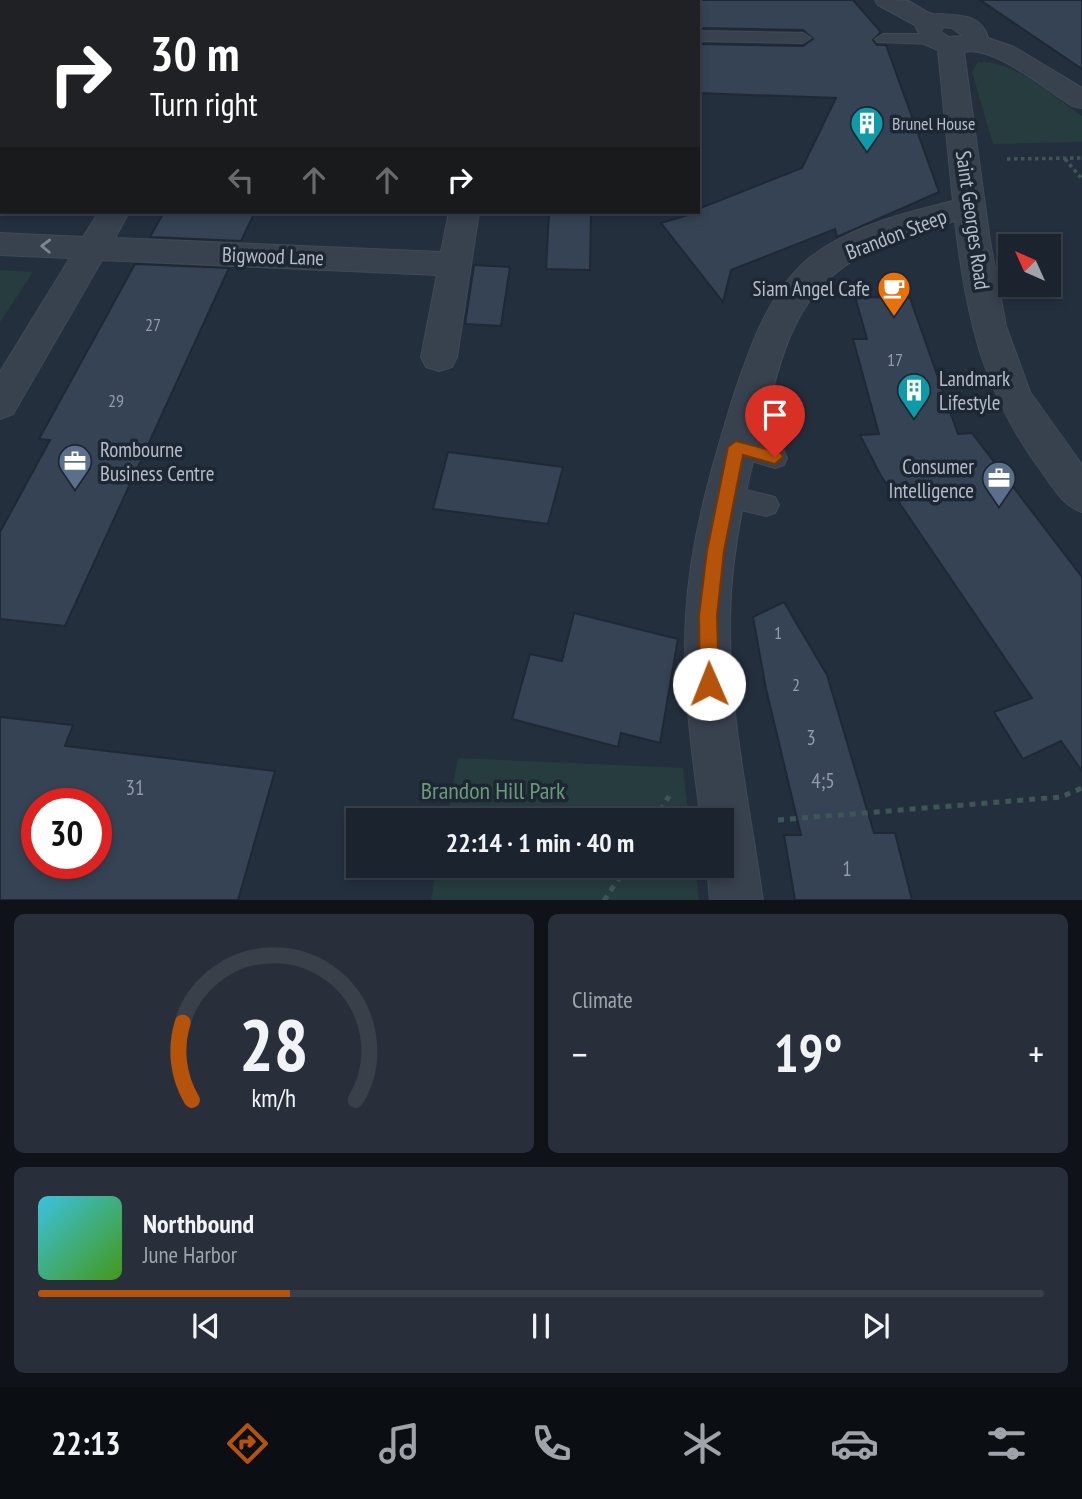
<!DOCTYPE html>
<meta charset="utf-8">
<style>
body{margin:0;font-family:"PT Sans Narrow",sans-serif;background:#282f3a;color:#f1f3f6;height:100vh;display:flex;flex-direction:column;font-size:26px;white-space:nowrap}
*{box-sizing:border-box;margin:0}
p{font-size:23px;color:#a0a4aa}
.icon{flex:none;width:38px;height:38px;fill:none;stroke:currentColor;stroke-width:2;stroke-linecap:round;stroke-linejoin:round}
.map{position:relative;height:900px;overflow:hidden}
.sheet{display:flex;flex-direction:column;gap:14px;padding:14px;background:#0f1319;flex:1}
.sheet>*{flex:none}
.hud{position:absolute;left:0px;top:0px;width:700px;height:214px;box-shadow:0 4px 10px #0003,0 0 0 2px #39404a;background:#202124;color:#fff;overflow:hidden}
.needle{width:46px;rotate:315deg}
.buttons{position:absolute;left:998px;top:234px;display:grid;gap:14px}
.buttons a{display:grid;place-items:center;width:63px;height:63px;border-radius:0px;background:#1b232e;box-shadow:0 4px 10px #0003,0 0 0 2px #39404a;font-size:35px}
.speed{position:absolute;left:21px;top:788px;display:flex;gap:14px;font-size:35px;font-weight:700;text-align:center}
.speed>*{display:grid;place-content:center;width:91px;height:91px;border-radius:50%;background:#1b232e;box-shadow:0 4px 10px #0003,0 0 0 2px #39404a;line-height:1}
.speed .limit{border:10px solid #d22;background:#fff;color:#111}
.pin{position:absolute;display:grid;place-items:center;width:60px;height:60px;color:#fff;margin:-72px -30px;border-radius:50% 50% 50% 0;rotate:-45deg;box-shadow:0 0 7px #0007}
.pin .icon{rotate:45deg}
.me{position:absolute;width:77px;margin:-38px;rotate:359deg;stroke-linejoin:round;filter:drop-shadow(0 0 5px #0008)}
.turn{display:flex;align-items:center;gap:24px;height:147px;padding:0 35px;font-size:32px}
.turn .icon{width:91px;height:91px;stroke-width:2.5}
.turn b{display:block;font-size:49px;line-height:60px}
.lanes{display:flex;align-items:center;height:66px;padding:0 35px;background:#0003;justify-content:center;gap:35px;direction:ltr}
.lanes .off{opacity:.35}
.big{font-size:52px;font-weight:700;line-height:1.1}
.sheet .widget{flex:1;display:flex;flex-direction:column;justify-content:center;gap:10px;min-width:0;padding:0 24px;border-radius:10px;background:#282f3a}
.sheet .dial{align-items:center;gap:0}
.dial svg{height:182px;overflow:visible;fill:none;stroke:#39404a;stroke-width:7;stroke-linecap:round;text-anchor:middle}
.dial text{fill:#f1f3f6;stroke:none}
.song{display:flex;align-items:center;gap:21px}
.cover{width:84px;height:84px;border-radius:10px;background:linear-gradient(135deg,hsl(190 70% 55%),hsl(100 70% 35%))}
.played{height:7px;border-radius:4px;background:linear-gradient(90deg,#b45309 25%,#39404a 25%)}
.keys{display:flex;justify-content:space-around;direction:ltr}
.heat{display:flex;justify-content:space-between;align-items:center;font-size:38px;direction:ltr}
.sheet .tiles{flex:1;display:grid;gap:14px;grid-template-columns:1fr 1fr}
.widget:last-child{grid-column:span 2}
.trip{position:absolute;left:346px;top:808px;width:388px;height:70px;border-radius:0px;background:#1b232e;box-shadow:0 4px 10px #0003,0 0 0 2px #39404a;font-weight:700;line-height:70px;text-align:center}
.tab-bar{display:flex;height:112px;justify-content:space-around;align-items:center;background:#0b0e12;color:#a0a4aa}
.tab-bar .icon{width:49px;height:49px}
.tab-bar .current{color:#b45309}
.tab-bar b{font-size:32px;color:#f1f3f6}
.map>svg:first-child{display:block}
</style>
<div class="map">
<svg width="1082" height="901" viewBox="0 0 1082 901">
<rect width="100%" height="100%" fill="#242f3e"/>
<g fill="#263c3f">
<path d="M978,62c39,-1 73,33 104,54v26l-89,2 -21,-72z"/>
<polygon points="0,270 33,272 0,322"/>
<polygon points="458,758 683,768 689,821 446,821"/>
<polygon points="437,866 695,866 699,900 431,900"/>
</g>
<g fill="#364354" stroke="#1f2835" stroke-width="2" fill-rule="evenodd">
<polygon points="698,0 853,0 881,32 873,40 877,45 886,45 939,192 837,237 835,229 731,270 723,302 661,223 698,212 698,209 802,168 836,98 698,93 698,44 803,46 813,39 803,30 698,28"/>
<polygon points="980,0 1082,0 1082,69"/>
<polygon points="164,212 255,212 241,241 150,237"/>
<polygon points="549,212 591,212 590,270 546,269"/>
<polygon points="135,264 229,268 65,626 0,619 0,532 50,440 39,439"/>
<polygon points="474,265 510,267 501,326 465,324"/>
<polygon points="855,297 910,298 958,434 972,433 1082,577 1082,771 1061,741 1023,759 994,712 1032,698 881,476 860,435 879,434 853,339 867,339"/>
<polygon points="448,452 563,467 548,524 433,509"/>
<polygon points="784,602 827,675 874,833 895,833 912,900 795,900 784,835 801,835 766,689 753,617"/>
<polygon points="574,613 678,639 660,743 621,733 618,747 512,719 530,654 562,661"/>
<path d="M0,717l73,8 -8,21 210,25 -37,129h-238zM37,803h59v60h-59z"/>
</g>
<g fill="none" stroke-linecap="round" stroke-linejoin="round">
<defs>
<g id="lane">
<polygon points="698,31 803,33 811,38 803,43 698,41"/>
<polygon points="883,34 934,34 942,39 934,44 877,42 875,39"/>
<polygon points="736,437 784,451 787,458 784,465 775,468 727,454 724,447 727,440"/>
<polygon points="725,485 775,497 779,505 775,513 766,516 716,504 712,496 716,488"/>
</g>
<g id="street">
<polygon points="227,0 251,0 226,2"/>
<path d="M875,0c10,0 24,0 33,1 8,3 17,12 25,13 20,1 48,-2 55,24l26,9 68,41v20l-10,-2c-25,-16 -79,-61 -108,-54l26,189 16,85 24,66 52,73v47c-20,-7 -28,-24 -40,-40 -59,-79 -76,-155 -87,-251 -42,11 -91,26 -124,56 -37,32 -50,81 -62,126 -20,69 -38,141 -39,214 -2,95 20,189 33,284h-53l-3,-35h16v-45h-22c-9,-68 -19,-137 -15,-206 4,-74 25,-146 47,-217 16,-48 34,-103 74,-138 40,-33 97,-47 146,-59l-15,-151 -14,-6 -9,-19 -37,-20zM943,27l9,1 11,8 -14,1 -8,-5z"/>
<polygon points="99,212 129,212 115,238 441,252 449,212 479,212 457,357 452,367 439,371 426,367 421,357 437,275 102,260 13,414 0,419 0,372 70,258 0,255 0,233 83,237"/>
</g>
</defs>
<use href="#lane" stroke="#414a57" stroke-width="2"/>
<use href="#street" stroke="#414a57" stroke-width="2"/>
<g stroke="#3f5557" stroke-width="3.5" stroke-dasharray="3.5 3.5" stroke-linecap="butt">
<polyline points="1007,159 1082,158"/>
<polyline points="1065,159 1082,179"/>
</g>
<g stroke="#3f5557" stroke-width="5" stroke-dasharray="6 6" stroke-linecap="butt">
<polyline points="778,820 1061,797 1082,788"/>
<polyline points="654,821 669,796"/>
<polyline points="604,901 627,866"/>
</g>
<use href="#lane" fill="#38414e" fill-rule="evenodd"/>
<use href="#street" fill="#38414e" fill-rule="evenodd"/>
</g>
<defs><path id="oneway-chevron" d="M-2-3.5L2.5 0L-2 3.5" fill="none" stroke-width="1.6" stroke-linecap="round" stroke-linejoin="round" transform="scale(1.75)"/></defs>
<use stroke="#7c8592" href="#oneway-chevron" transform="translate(46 246) rotate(-178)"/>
<polygon fill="#b45309" stroke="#753606" stroke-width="2" points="736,441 781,453 783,457 775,464 743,455 724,551 717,616 719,684 716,691 709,693 703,691 700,684 699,616 707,551 728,447"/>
<defs>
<symbol id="building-pin" viewBox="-11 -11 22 30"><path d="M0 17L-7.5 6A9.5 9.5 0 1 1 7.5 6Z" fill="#0f9aa8" stroke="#1d2633"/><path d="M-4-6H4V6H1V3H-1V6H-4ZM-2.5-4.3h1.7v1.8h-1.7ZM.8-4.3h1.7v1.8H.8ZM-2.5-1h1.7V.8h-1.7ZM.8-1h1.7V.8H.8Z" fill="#fff"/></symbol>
<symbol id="cafe-pin" viewBox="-11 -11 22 30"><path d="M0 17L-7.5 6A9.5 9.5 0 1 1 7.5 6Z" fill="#e8710a" stroke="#1d2633"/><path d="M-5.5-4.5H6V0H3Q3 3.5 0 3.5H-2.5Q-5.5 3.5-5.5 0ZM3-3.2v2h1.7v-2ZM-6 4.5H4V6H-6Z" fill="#fff"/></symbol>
<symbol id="office-pin" viewBox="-11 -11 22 30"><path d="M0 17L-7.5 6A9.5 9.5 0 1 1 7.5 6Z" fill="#5c6f8a" stroke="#1d2633"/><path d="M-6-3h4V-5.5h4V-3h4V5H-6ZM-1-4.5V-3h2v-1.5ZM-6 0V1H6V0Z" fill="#fff"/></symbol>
</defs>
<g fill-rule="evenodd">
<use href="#building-pin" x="848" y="104" width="38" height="52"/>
<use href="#cafe-pin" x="875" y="269" width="38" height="52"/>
<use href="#building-pin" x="895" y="371" width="38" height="52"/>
<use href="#office-pin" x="56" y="442" width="38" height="52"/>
<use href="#office-pin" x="980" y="459" width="38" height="52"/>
</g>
<g text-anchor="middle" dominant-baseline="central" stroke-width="7" stroke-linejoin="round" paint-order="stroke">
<g font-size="18" fill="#b4bcc9" stroke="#1d2633" text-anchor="start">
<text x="892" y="123">Brunel House</text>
</g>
<g font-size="18" fill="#929caa">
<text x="153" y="324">27</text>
<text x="895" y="359">17</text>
<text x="116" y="400">29</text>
<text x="778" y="632">1</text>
<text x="796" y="684">2</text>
</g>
<g font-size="21" fill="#b4bcc9" stroke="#1d2633">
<text transform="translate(973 220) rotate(82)">Saint Georges Road</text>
<text transform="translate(896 234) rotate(-21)">Brandon Steep</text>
<text transform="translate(273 256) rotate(2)">Bigwood Lane</text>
</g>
<g font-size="21" fill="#b4bcc9" stroke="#1d2633" text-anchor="end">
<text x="870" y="288">Siam Angel Cafe</text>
<text x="939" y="378" text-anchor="start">Landmark<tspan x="939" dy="24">Lifestyle</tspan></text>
<text x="100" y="449" text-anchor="start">Rombourne<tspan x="100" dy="24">Business Centre</tspan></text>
<text x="974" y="466">Consumer<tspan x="974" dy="24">Intelligence</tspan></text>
</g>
<g font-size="21" fill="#929caa">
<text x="811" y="737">3</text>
<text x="823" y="780">4;5</text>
<text x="135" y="787">31</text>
<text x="847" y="868">1</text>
</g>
<g font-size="24" fill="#6b9a76" stroke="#1d2633">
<text x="493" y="790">Brandon Hill Park</text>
</g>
</g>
</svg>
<div class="buttons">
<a><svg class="needle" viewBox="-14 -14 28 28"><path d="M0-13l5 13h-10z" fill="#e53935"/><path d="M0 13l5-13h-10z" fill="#a0a4aa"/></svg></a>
</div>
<div class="speed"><div class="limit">30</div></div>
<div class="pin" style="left:775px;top:457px;background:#d93025"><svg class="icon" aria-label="arrive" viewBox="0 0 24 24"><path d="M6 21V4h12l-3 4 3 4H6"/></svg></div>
<svg class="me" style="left:709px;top:684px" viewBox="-20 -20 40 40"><circle r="19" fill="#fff"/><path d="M0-13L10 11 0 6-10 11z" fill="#b45309"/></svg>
<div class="trip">22:14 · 1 min · 40 m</div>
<div class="hud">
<div class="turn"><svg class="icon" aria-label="right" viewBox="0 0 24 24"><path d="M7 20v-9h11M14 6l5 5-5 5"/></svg><div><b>30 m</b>Turn right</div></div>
<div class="lanes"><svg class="icon off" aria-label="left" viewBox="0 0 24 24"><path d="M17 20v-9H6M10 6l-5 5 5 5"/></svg><svg class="icon off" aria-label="ahead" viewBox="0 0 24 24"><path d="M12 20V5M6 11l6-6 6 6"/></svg><svg class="icon off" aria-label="ahead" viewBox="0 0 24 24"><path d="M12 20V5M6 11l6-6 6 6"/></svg><svg class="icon" aria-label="right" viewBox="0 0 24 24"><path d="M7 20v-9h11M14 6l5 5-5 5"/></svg></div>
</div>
</div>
<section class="sheet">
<div class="tiles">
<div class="widget dial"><svg viewBox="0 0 100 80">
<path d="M14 69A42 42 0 1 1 86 69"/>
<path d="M14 69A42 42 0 0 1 10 35" stroke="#b45309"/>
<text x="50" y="56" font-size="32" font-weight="700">28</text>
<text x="50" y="72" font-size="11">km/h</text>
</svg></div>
<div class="widget"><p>Climate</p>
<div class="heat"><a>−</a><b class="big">19°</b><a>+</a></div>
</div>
<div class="widget">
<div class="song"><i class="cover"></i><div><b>Northbound</b><p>June Harbor</p></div></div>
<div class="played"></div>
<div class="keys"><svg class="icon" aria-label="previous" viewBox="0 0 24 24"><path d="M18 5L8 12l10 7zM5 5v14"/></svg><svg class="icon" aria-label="pause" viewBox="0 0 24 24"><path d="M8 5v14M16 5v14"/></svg><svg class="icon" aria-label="next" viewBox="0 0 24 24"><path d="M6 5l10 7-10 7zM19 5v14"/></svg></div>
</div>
</div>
</section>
<nav class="tab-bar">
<b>22:13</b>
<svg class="icon current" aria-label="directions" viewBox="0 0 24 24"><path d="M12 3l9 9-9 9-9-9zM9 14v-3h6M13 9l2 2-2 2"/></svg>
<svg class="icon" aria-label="music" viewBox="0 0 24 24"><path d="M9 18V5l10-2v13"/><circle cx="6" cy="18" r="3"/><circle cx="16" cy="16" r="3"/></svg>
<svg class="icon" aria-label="phone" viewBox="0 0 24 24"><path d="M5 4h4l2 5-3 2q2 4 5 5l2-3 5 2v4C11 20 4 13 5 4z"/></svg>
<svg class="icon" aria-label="climate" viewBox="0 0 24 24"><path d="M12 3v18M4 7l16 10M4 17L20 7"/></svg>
<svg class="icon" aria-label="car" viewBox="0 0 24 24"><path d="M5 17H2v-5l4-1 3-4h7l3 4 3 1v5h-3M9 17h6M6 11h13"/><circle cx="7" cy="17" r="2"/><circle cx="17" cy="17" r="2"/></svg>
<svg class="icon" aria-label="filters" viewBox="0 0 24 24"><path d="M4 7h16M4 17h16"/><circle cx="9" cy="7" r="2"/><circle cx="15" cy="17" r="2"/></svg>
</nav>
